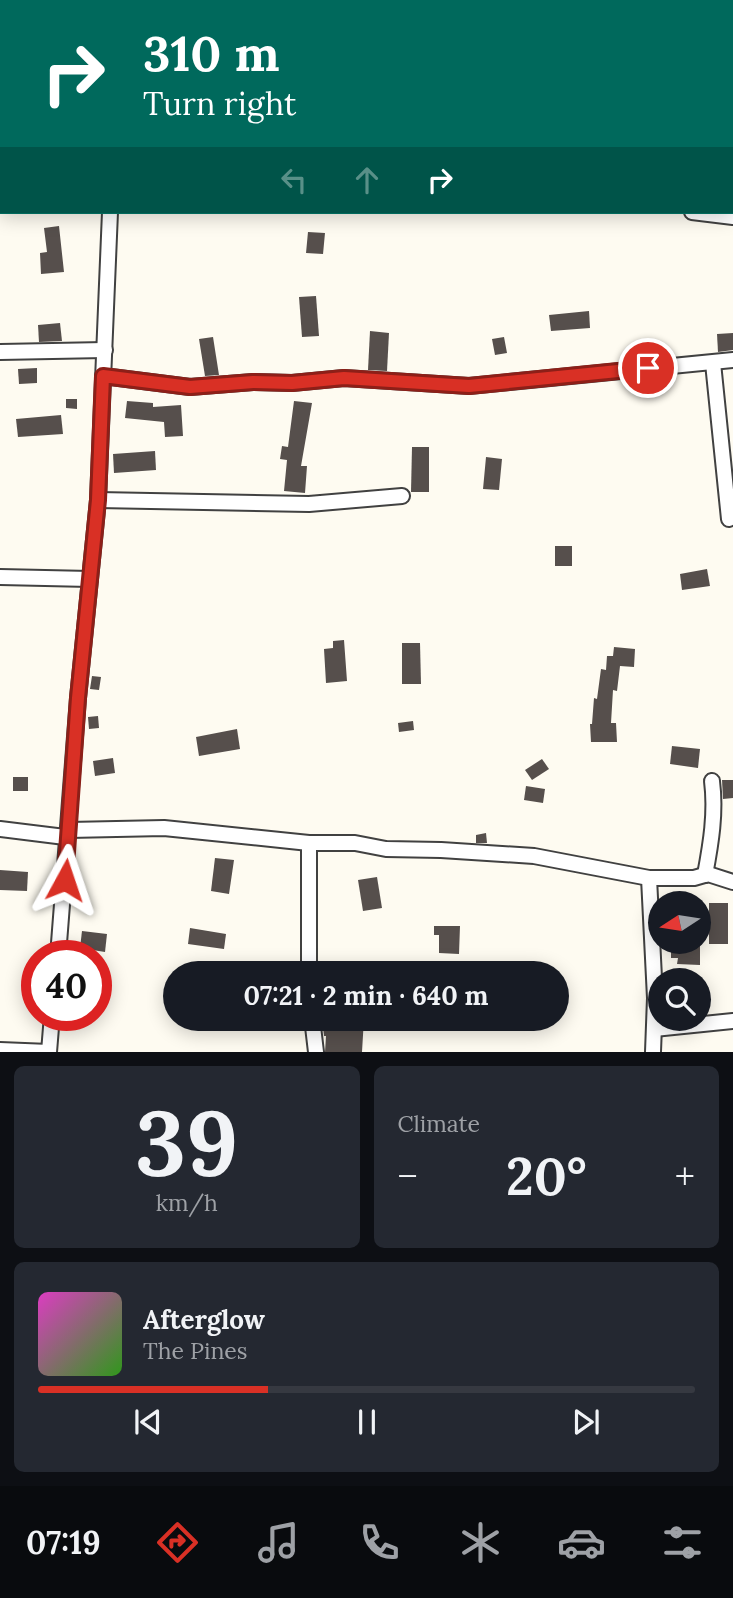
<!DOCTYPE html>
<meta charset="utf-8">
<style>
body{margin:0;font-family:Lora,serif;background:#242831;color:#f1f3f6;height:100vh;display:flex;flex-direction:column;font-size:26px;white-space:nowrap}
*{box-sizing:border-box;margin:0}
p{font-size:23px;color:#9ea1a6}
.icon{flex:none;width:38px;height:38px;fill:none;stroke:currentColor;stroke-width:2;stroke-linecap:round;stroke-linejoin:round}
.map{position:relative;height:1052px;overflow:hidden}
.details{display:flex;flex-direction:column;gap:14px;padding:14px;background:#0d0f14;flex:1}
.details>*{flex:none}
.guide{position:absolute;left:0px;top:0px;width:733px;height:214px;box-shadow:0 4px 18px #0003;background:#00695c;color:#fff;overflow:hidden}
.needle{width:46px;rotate:258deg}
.buttons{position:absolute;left:648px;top:891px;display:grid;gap:14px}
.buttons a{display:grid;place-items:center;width:63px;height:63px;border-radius:50%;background:#171b24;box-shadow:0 4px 18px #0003;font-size:35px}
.speed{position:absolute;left:21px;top:940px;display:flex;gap:14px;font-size:35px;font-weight:700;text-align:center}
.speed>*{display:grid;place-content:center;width:91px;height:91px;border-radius:50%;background:#171b24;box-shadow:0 4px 18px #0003;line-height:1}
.speed .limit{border:10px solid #d22;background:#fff;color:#111}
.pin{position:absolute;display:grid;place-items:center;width:60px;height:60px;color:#fff;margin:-30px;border:4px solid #fff;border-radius:50%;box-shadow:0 2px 7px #0007}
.me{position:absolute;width:77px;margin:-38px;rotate:5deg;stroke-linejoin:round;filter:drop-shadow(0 0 5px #0008)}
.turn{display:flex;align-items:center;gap:24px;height:147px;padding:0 28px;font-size:32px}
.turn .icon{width:91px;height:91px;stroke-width:2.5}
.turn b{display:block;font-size:49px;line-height:60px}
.lanes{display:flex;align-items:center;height:66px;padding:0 28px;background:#0003;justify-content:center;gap:35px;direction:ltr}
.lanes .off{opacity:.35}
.big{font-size:52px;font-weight:700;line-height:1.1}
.details .widget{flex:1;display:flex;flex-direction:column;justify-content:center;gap:10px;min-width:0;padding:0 24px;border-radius:10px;background:#242831}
.details .dial{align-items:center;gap:0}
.dial b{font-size:91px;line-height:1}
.song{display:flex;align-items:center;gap:21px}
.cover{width:84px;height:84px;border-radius:10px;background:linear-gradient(135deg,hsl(310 70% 55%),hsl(110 70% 35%))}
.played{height:7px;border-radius:4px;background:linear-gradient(90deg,#d93025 35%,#363941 35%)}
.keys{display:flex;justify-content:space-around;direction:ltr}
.heat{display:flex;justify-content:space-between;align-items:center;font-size:38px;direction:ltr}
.details .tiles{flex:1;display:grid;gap:14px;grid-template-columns:1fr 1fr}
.widget:last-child{grid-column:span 2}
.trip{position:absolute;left:163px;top:961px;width:406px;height:70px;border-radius:35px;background:#171b24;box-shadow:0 4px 18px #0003;font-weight:700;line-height:70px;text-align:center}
.tab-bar{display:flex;height:112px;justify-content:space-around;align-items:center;background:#090b0e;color:#9ea1a6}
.tab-bar .icon{width:49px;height:49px}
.tab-bar .selected{color:#d93025}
.tab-bar b{font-size:32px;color:#f1f3f6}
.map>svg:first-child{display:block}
</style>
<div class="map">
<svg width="733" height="1052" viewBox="0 0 733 1052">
<rect width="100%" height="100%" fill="#fefbf1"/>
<g fill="#564f4c">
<polygon points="59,226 64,272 41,274 40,253 47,252 44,228"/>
<polygon points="308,232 325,233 323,254 306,253"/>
<polygon points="316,296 319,336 302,337 299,297"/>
<polygon points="589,311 590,328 551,331 549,315"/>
<polygon points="60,323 62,341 39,342 38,325"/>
<polygon points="370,331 389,333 387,371 368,370"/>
<polygon points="733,333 733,350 718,352 717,334"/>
<polygon points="213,337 219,375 205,376 199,339"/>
<polygon points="504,337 507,353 495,355 492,339"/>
<polygon points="37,368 37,383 19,384 18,369"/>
<polygon points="66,399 77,399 77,409 66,408"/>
<polygon points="127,401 153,403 153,407 181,405 183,436 165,437 164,422 125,418"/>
<polygon points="294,401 312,403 301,466 307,466 305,493 284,491 287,460 280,459 282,446 288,447"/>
<polygon points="61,415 63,434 18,437 16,419"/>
<polygon points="412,447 429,447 429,492 411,492"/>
<polygon points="155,451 156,470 114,473 113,454"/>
<polygon points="486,457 502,459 499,490 483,489"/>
<rect x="555" y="546" width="17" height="20"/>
<polygon points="707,569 710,586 682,590 680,574"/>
<polygon points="344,640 347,681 326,683 324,649 333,648 333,641"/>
<polygon points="402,643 420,643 421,684 402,684"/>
<polygon points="614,647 635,649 634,667 620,666 617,691 613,690 611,723 616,723 617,742 591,742 590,724 592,724 594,698 597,699 601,669 606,670 607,656 613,656"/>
<polygon points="92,676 101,677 99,690 90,689"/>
<polygon points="98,716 99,728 89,729 88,717"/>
<polygon points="413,721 414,730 399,732 398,723"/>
<polygon points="237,729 240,749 199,756 196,737"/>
<polygon points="672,746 700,749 698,768 670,764"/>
<polygon points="113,758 115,773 95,776 93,761"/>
<polygon points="542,759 549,769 532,780 525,770"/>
<rect x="13" y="777" width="15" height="14"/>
<polygon points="722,780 733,780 733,798 723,799"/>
<polygon points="526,786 545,789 543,803 524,800"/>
<polygon points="486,833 487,843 476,843 476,835"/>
<polygon points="215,858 234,860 229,894 211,891"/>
<polygon points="0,870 28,872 27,891 0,890"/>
<polygon points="377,877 382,908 363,911 358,880"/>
<rect x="709" y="903" width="19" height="41"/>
<polygon points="434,926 460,926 459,954 439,953 439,935 434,935"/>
<polygon points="190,928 226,934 224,949 188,944"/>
<polygon points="82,931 107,934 105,952 80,948"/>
<polygon points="671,944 700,944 700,965 677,964 678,958 671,958"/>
<polygon points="360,963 361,973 329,973 328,968"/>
<polygon points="322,1018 364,1018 362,1052 325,1052 326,1036 324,1036"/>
</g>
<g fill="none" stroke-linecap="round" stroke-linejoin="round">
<defs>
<g id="minor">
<polyline points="119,2 119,0"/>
<polyline points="249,2 250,0"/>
<polyline points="0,14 2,14"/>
<polyline points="692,212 733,217"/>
<polyline points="0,352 105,350"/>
<polyline points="713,363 729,519"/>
<polyline points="103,376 190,387 253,382 292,383 344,378 469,386 733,360"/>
<polyline points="98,500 309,504 402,496"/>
<polyline points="0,577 90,579"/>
<polyline points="0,829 65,837 69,830 164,828 309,843 355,843 386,849 441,850 534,856 649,878 694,878 708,874 733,882"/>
<polyline points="309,843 309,973"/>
<path d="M705,875c6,-32 11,-62 7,-94"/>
<polyline points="649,878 655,998 653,1052"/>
<polyline points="58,956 78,698 98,500 110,212"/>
<polyline points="312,1018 316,1052"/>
<polyline points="654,1029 733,1021"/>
<polyline points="0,1050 49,1052 52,1015"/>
</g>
</defs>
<use href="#minor" stroke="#414141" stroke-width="18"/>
<use href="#minor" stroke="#fff" stroke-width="14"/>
</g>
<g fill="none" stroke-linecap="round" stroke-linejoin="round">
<defs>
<polyline id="route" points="65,880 78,698 98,500 103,376 190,387 253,382 292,383 344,378 469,386 648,368"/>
</defs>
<use href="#route" stroke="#8d1f18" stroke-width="18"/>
<use href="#route" stroke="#d93025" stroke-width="12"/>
</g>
</svg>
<div class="buttons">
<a><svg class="needle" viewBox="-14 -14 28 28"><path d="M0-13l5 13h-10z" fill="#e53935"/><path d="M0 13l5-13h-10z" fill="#9ea1a6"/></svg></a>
<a><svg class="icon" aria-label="search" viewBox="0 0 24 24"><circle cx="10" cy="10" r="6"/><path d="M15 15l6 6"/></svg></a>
</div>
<div class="speed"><div class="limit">40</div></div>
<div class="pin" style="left:648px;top:368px;background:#d93025"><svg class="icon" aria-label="arrive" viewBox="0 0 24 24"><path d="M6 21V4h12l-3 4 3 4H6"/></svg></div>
<svg class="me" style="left:65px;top:880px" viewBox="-20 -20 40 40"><path d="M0-17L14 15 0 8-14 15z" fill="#d93025" stroke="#fff" stroke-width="4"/></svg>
<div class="trip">07:21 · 2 min · 640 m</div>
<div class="guide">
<div class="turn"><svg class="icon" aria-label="right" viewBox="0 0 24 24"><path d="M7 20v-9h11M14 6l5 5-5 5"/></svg><div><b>310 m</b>Turn right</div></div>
<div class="lanes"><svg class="icon off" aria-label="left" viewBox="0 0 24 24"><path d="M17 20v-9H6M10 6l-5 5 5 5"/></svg><svg class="icon off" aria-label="ahead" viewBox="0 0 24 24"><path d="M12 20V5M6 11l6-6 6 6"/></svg><svg class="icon" aria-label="right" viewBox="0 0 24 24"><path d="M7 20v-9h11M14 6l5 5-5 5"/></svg></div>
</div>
</div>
<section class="details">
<div class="tiles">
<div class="widget dial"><b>39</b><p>km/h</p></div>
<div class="widget"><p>Climate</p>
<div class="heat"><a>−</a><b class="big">20°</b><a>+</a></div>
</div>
<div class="widget">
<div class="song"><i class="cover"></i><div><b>Afterglow</b><p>The Pines</p></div></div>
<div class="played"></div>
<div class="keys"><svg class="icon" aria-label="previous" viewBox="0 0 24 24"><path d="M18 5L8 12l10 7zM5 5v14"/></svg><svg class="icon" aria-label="pause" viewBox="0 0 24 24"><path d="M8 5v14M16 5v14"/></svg><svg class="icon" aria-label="next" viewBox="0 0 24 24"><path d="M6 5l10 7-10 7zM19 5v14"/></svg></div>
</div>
</div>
</section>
<nav class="tab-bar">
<b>07:19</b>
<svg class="icon selected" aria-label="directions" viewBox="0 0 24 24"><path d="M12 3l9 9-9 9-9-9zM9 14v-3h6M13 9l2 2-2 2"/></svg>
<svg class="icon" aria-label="music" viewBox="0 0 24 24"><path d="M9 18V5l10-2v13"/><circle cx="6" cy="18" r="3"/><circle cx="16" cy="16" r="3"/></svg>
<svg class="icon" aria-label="phone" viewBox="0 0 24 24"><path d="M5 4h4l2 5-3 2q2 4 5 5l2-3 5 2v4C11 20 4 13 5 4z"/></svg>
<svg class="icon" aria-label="climate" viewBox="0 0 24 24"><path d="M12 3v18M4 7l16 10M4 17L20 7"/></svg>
<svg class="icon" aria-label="car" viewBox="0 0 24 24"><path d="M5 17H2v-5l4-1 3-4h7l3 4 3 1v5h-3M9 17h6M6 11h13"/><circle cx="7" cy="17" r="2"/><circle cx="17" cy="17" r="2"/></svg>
<svg class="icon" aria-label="filters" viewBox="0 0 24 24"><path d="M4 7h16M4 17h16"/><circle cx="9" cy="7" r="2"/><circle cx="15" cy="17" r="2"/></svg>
</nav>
